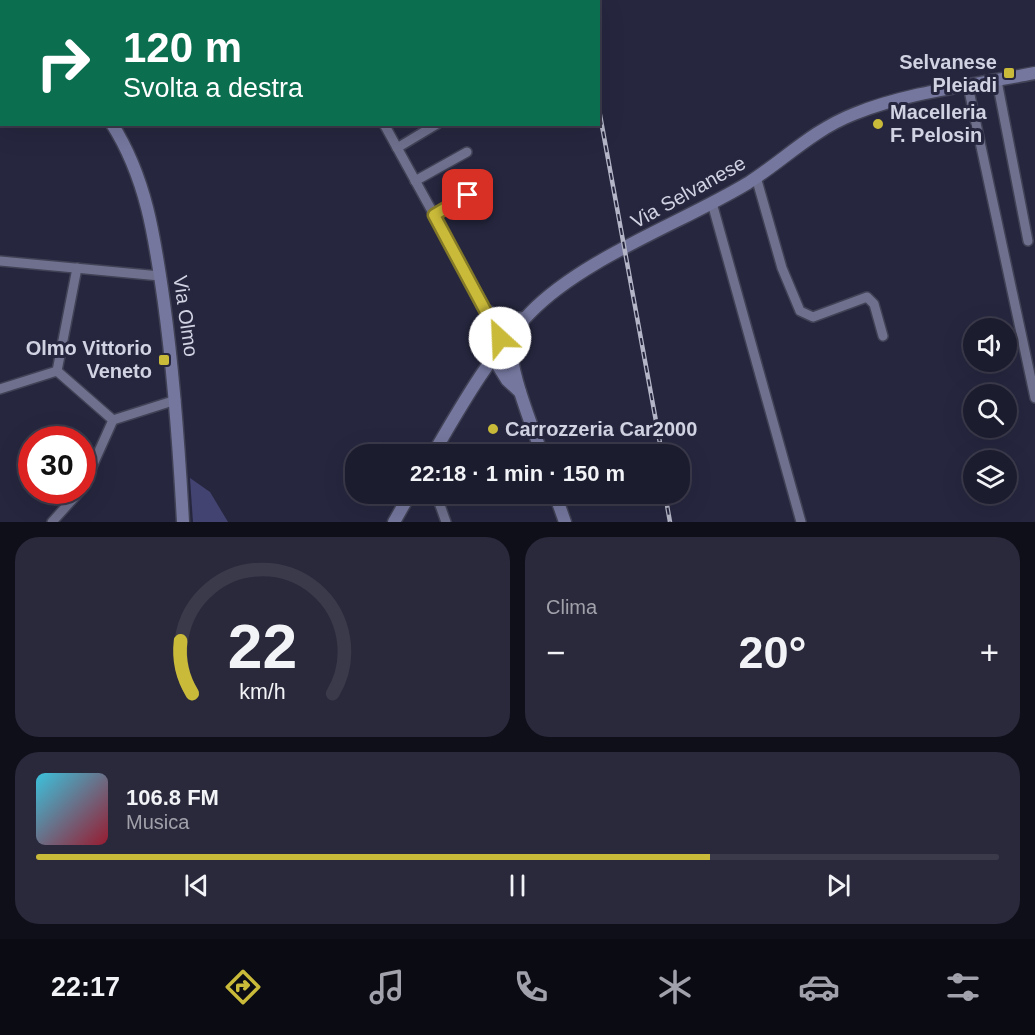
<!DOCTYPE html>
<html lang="it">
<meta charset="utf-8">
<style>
body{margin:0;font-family:Helvetica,sans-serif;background:#29293b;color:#f1f3f6;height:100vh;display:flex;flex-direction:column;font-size:22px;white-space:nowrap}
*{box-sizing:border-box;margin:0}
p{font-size:20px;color:#a0a1aa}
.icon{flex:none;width:33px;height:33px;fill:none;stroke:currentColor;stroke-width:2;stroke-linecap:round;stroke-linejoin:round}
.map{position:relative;height:522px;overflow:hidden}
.sheet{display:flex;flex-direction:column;gap:15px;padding:15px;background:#0f0f1a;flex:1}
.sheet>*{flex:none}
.banner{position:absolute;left:0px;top:0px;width:600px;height:126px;box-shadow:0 6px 24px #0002,0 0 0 2px #3a3a4b;background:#0b6e4f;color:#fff;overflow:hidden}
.fabs{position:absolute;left:963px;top:318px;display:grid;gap:12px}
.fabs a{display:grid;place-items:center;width:54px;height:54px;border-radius:50%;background:#1c1c2f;box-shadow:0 6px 24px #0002,0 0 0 2px #3a3a4b;font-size:30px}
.speed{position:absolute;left:18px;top:426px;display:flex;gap:12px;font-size:30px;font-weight:700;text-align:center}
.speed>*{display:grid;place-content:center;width:78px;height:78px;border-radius:50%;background:#1c1c2f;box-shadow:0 6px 24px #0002,0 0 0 2px #3a3a4b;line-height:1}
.speed .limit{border:9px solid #d22;background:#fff;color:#111}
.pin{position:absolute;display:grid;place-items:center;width:51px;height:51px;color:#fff;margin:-26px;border-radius:12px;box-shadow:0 3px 9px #0006}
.me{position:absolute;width:66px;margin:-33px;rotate:335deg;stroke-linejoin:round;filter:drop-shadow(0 0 4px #0008)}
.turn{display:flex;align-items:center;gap:21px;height:126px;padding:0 24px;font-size:27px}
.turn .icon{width:78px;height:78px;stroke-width:2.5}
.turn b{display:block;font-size:42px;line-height:51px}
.big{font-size:45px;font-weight:800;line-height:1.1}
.sheet .card{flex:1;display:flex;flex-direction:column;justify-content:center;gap:9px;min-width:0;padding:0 21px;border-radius:24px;background:#29293b}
.sheet .dial{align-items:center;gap:0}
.dial svg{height:156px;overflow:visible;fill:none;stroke:#3a3a4b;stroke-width:7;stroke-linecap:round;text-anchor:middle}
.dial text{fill:#f1f3f6;stroke:none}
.song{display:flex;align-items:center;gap:18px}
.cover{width:72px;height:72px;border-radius:9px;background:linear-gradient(135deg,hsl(190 70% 55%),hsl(350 70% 35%))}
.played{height:6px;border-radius:3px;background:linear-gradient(90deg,#caba3a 70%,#3a3a4b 70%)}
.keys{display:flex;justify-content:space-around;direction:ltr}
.heat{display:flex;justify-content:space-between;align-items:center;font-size:33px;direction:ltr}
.sheet .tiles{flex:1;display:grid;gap:15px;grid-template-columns:1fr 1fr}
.card:last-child{grid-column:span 2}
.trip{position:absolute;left:345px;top:444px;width:345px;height:60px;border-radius:24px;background:#1c1c2f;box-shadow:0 6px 24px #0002,0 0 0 2px #3a3a4b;font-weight:800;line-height:60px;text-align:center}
.tab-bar{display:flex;height:96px;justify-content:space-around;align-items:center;background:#0b0b13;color:#a0a1aa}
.tab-bar .icon{width:42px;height:42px}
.tab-bar .current{color:#caba3a}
.tab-bar b{font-size:27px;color:#f1f3f6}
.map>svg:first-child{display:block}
</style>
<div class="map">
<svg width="1035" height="522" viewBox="0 0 1035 522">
<rect width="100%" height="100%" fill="#26263f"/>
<polygon fill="#434371" points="190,478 210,492 228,522 193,522"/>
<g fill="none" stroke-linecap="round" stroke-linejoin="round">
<defs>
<g id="street">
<polyline points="0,43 2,43"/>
<polyline points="997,81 1028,241"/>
<polyline points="968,86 1035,398"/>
<polyline points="384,124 492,320 503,345"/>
<polyline points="397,148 437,124"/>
<polyline points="756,177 782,268 800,311 813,317 867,297 874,304 883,336"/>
<polyline points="415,181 467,152"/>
<polyline points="712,203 801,522"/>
<polyline points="434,215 486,185"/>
<polyline points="0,261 160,276"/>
<polyline points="488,310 507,319 527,316"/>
<polyline points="57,371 77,268"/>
<polyline points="0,389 57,371 113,420"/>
<polyline points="82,489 113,420 176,400"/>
<polyline points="436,494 446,522"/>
<polyline points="52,522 81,490"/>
</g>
<g id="secondary">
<polyline points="8,0 9,2"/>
<path d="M112,124c35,55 43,116 52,179 10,73 15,145 19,219"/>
<path d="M512,334c-8,25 21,94 30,120"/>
<polyline points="494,359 507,380 520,392"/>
<path d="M433,454c28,-48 58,-101 97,-141 53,-55 152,-90 218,-130 36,-23 65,-53 106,-69 57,-23 121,-29 181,-41"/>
<polyline points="555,494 565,522"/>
<polyline points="394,522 410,494"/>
</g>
</defs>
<use href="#street" stroke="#414256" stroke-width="12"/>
<use href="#secondary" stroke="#414256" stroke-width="15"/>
<use href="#street" stroke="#6e708d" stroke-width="9"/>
<use href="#secondary" stroke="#75779e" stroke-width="12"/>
<defs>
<g id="rail">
<polyline points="579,0 580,2"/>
<polyline points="598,104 662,454"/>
<polyline points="665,494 670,522"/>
</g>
</defs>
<use href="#rail" stroke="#b4b6c7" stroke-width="4.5"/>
<use href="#rail" stroke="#26263f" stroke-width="2" stroke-dasharray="7" stroke-linecap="butt"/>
</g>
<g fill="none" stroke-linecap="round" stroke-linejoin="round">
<defs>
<polyline id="route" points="468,195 434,215 500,338"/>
</defs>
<use href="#route" stroke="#837926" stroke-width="15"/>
<use href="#route" stroke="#caba3a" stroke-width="10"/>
</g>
<g fill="#caba3a" stroke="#26263f" stroke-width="2">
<rect x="1003" y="67" width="12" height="12" rx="3"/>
<circle cx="878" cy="124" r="6"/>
<rect x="158" y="354" width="12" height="12" rx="3"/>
<circle cx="493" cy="429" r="6"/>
</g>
<g text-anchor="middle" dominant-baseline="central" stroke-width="6" stroke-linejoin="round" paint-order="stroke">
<g font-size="20" font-weight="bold" fill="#d1d3e3" stroke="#26263f" text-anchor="end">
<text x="997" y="62">Selvanese<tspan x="997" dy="23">Pleiadi</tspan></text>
<text x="890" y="112" text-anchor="start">Macelleria<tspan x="890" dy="23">F. Pelosin</tspan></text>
<text x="152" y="348">Olmo Vittorio<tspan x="152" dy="23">Veneto</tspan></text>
<text x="505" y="429" text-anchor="start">Carrozzeria Car2000</text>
</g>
<g font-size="20" fill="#d1d3e3" stroke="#26263f">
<text transform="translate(688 192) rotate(-29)">Via Selvanese</text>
<text transform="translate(186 316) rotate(82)">Via Olmo</text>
</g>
</g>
</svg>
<div class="fabs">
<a><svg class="icon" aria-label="sound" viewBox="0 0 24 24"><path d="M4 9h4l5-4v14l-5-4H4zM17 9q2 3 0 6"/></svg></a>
<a><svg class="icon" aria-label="search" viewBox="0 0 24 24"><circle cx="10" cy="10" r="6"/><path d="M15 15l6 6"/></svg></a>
<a><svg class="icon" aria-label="layers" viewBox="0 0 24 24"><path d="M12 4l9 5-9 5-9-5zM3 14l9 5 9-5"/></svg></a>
</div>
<div class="speed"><div class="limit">30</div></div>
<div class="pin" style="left:468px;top:195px;background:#d93025"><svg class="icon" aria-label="arrive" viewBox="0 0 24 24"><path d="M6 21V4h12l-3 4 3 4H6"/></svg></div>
<svg class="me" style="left:500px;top:338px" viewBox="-20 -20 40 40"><circle r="19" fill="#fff"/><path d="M0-13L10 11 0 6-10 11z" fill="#caba3a"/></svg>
<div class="trip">22:18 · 1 min · 150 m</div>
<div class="banner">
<div class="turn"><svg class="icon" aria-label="right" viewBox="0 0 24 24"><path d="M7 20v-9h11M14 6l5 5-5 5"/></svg><div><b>120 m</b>Svolta a destra</div></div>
</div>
</div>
<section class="sheet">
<div class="tiles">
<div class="card dial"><svg viewBox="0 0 100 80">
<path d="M14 69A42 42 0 1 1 86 69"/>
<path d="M14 69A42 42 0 0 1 8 42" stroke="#caba3a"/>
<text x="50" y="56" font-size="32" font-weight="700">22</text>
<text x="50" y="72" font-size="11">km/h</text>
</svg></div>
<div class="card"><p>Clima</p>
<div class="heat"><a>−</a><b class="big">20°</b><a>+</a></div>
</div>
<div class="card">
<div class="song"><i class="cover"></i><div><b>106.8 FM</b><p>Musica</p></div></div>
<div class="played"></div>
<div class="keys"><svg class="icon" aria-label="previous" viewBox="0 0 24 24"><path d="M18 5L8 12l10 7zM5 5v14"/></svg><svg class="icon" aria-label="pause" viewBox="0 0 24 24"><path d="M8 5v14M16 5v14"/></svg><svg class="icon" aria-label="next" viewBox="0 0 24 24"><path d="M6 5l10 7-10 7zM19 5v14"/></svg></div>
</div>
</div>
</section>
<nav class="tab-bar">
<b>22:17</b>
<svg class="icon current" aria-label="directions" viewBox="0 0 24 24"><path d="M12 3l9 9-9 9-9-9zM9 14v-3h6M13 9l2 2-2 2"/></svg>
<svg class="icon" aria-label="music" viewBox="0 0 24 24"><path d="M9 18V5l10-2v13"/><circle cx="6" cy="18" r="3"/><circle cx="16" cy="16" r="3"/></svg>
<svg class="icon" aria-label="phone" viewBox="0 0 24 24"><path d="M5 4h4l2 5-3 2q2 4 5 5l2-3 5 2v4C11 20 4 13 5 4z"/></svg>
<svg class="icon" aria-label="climate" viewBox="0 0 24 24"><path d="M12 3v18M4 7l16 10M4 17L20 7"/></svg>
<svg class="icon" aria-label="car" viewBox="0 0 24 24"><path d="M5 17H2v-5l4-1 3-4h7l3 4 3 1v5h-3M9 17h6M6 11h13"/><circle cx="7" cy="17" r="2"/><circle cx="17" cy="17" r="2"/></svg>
<svg class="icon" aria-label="filters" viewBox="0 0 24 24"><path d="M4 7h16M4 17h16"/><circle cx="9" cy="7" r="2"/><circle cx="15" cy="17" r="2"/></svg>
</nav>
